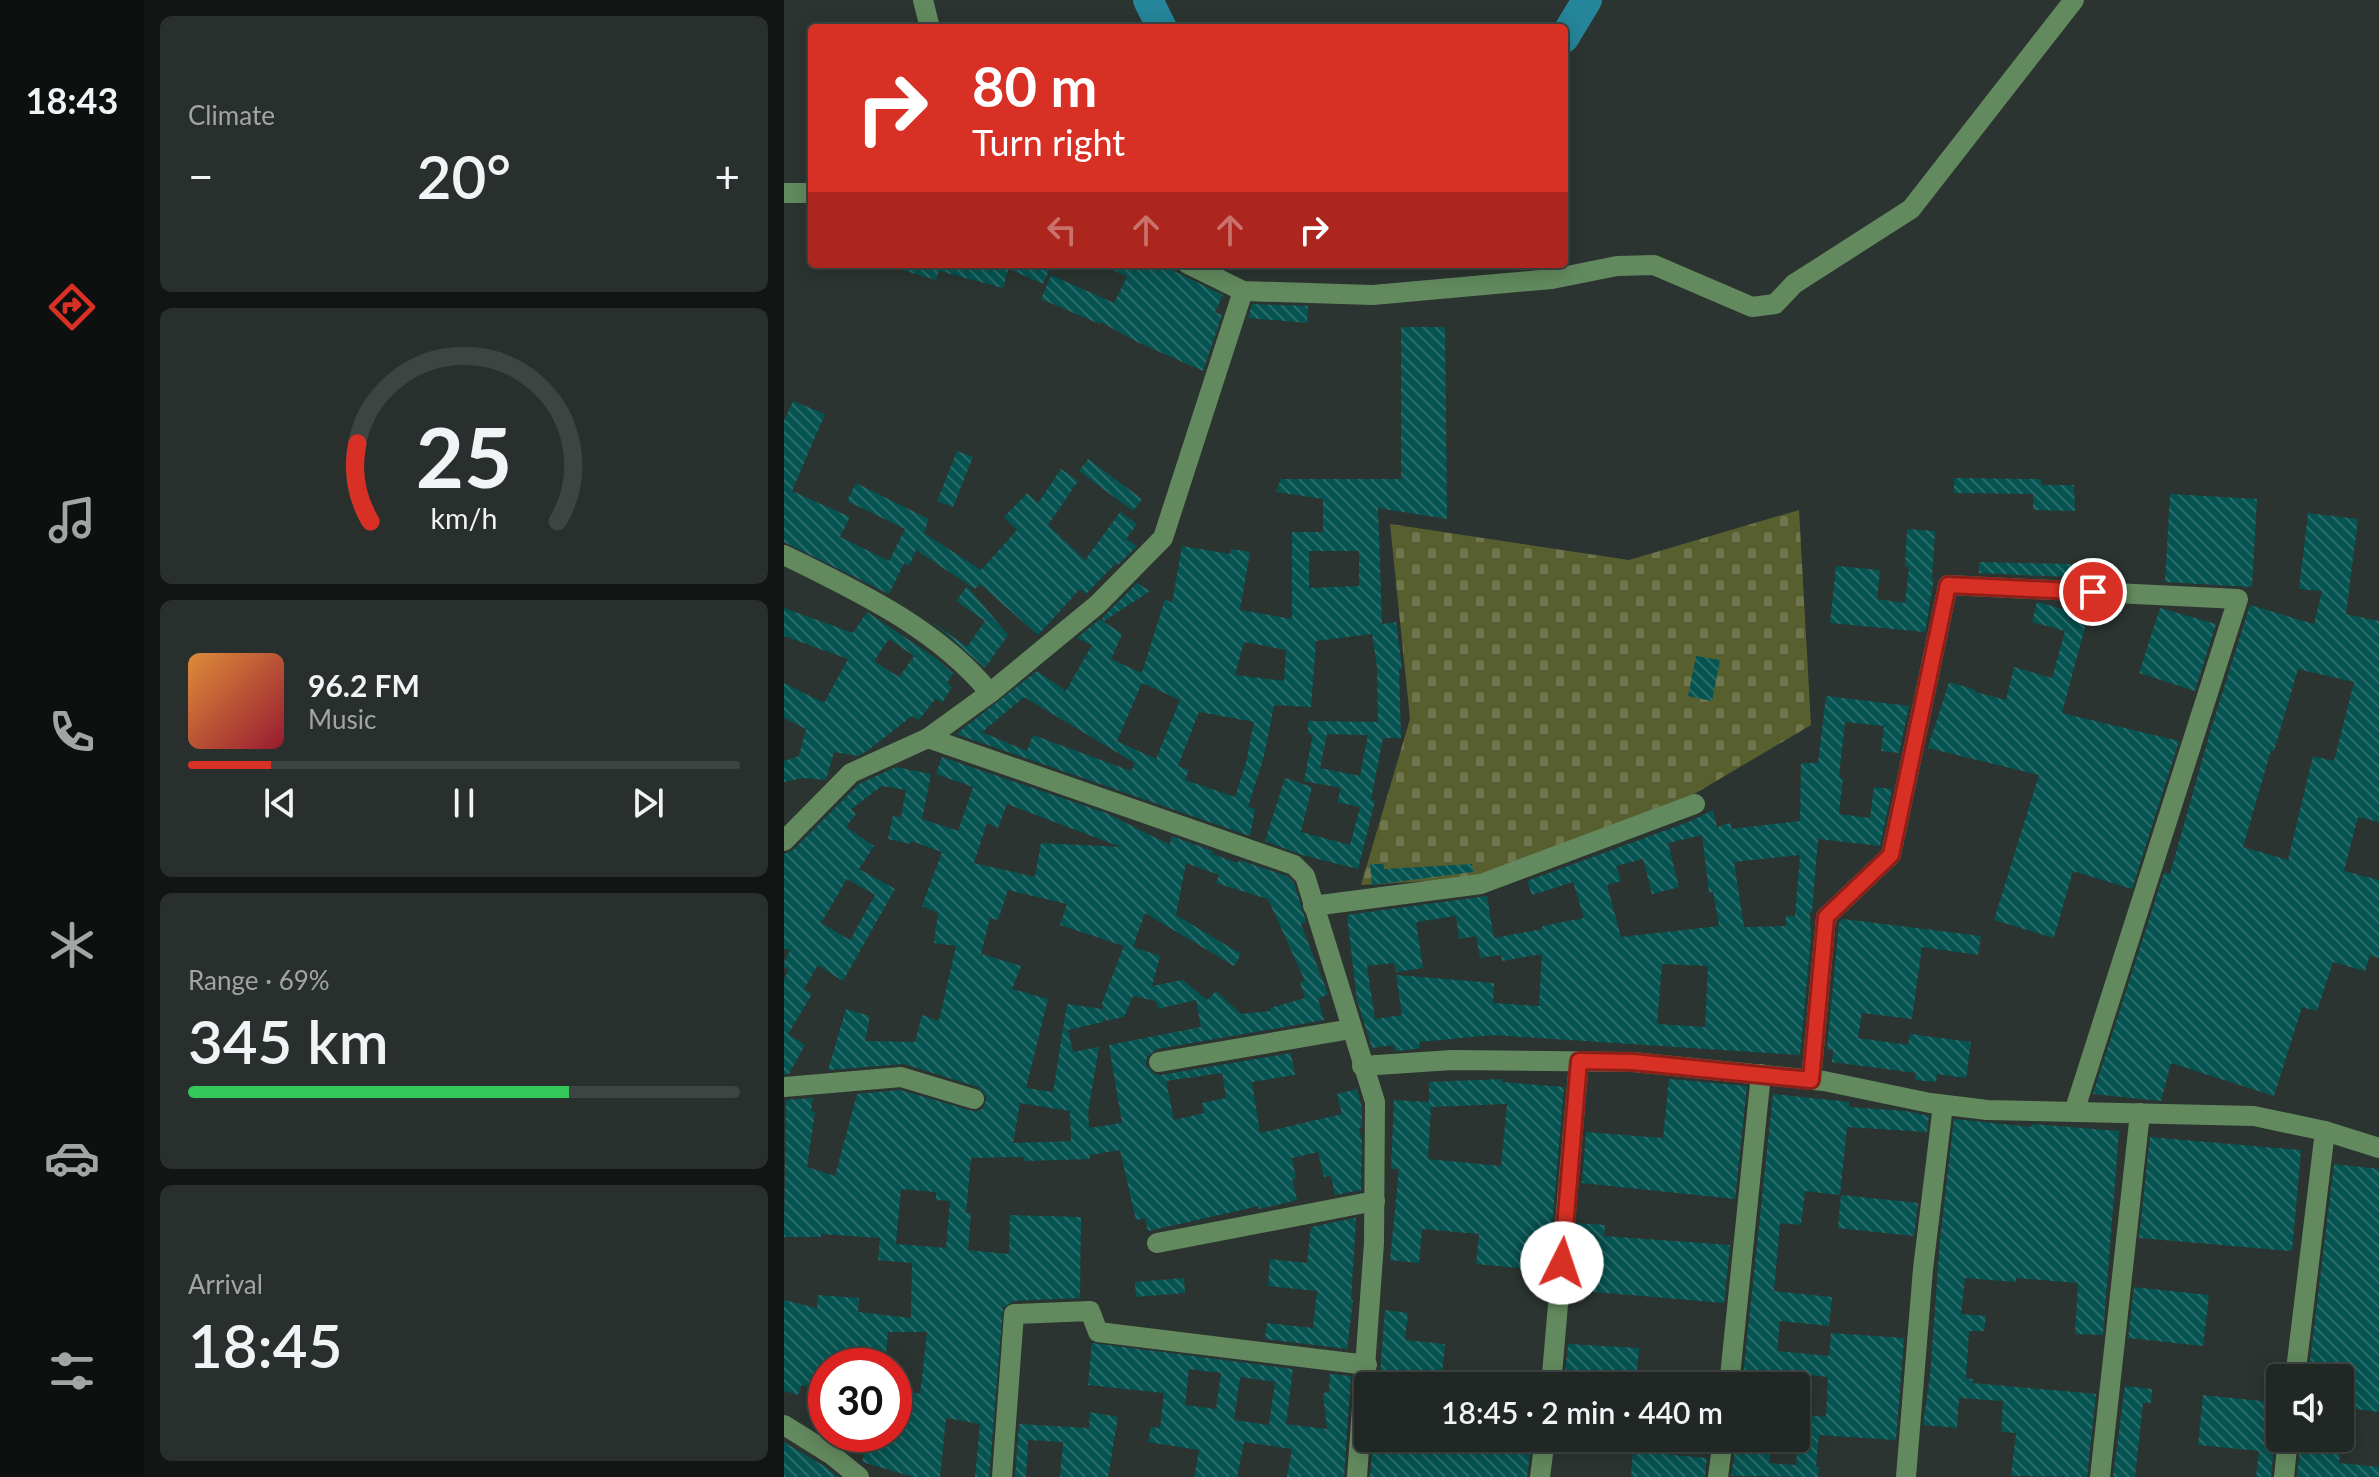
<!DOCTYPE html>
<meta charset="utf-8">
<style>
body{margin:0;font-family:Lato,sans-serif;background:#282f2c;color:#f1f3f6;height:100vh;display:flex;flex-direction:column;font-size:30px;white-space:nowrap}
*{box-sizing:border-box;margin:0}
p{font-size:26px;color:#a2a5a6}
.icon{flex:none;width:44px;height:44px;fill:none;stroke:currentColor;stroke-width:2;stroke-linecap:round;stroke-linejoin:round}
.map{position:relative;flex:1;overflow:hidden}
.side{display:flex;flex-direction:column;gap:16px;padding:16px;background:#121514;width:640px}
.side>*{flex:none}
.hud{position:absolute;left:24px;top:24px;width:760px;height:244px;border-radius:8px;box-shadow:0 4px 20px #0003,0 0 0 2px #3d4441;background:#d93025;color:#fff;overflow:hidden}
.tools{position:absolute;left:1482px;top:1364px;display:grid;gap:16px}
.tools a{display:grid;place-items:center;width:88px;height:88px;border-radius:8px;background:#202724;box-shadow:0 4px 20px #0003,0 0 0 2px #3d4441;font-size:40px}
.speed{position:absolute;left:24px;top:1348px;display:flex;gap:16px;font-size:40px;font-weight:700;text-align:center}
.speed>*{display:grid;place-content:center;width:104px;height:104px;border-radius:50%;background:#202724;box-shadow:0 4px 20px #0003,0 0 0 2px #3d4441;line-height:1}
.speed .limit{border:12px solid #d22;background:#fff;color:#111}
.pin{position:absolute;display:grid;place-items:center;width:68px;height:68px;color:#fff;margin:-34px;border:4px solid #fff;border-radius:50%;box-shadow:0 2px 8px #0007}
.me{position:absolute;width:88px;margin:-44px;rotate:4deg;stroke-linejoin:round;filter:drop-shadow(0 0 6px #0008)}
.turn{display:flex;align-items:center;gap:28px;height:168px;padding:0 32px;font-size:36px}
.turn .icon{width:104px;height:104px;stroke-width:2.5}
.turn b{display:block;font-size:56px;line-height:68px}
.lanes{display:flex;align-items:center;height:76px;padding:0 32px;background:#0003;justify-content:center;gap:40px;direction:ltr}
.lanes .off{opacity:.35}
.big{font-size:60px;font-weight:600;line-height:1.1}
.side .tile{flex:1;display:flex;flex-direction:column;justify-content:center;gap:12px;min-width:0;padding:0 28px;border-radius:12px;background:#282f2c}
.side .dial{align-items:center;gap:0}
.dial svg{height:208px;overflow:visible;fill:none;stroke:#3d4441;stroke-width:7;stroke-linecap:round;text-anchor:middle}
.dial text{fill:#f1f3f6;stroke:none}
.song{display:flex;align-items:center;gap:24px}
.cover{width:96px;height:96px;border-radius:12px;background:linear-gradient(135deg,hsl(30 70% 55%),hsl(350 70% 35%))}
.played{height:8px;border-radius:4px;background:linear-gradient(90deg,#d93025 15%,#3d4441 15%)}
.keys{display:flex;justify-content:space-around;direction:ltr}
.heat{display:flex;justify-content:space-between;align-items:center;font-size:44px;direction:ltr}
.charge{height:12px;border-radius:6px;background:linear-gradient(90deg,#34c759 69%,#3d4441 0)}
.trip{position:absolute;left:570px;top:1372px;width:456px;height:80px;border-radius:8px;background:#202724;box-shadow:0 4px 20px #0003,0 0 0 2px #3d4441;font-weight:600;line-height:80px;text-align:center}
main{display:flex;flex:1;min-height:0}
.menu{display:flex;flex-direction:column;width:144px;justify-content:space-around;align-items:center;background:#0d100e;color:#a2a5a6}
.menu .icon{width:56px;height:56px}
.menu .selected{color:#d93025}
.menu b{font-size:36px;color:#f1f3f6}
.map>svg:first-child{display:block}
</style>
<main>
<nav class="menu">
<b>18:43</b>
<svg class="icon selected" aria-label="directions" viewBox="0 0 24 24"><path d="M12 3l9 9-9 9-9-9zM9 14v-3h6M13 9l2 2-2 2"/></svg>
<svg class="icon" aria-label="music" viewBox="0 0 24 24"><path d="M9 18V5l10-2v13"/><circle cx="6" cy="18" r="3"/><circle cx="16" cy="16" r="3"/></svg>
<svg class="icon" aria-label="phone" viewBox="0 0 24 24"><path d="M5 4h4l2 5-3 2q2 4 5 5l2-3 5 2v4C11 20 4 13 5 4z"/></svg>
<svg class="icon" aria-label="climate" viewBox="0 0 24 24"><path d="M12 3v18M4 7l16 10M4 17L20 7"/></svg>
<svg class="icon" aria-label="car" viewBox="0 0 24 24"><path d="M5 17H2v-5l4-1 3-4h7l3 4 3 1v5h-3M9 17h6M6 11h13"/><circle cx="7" cy="17" r="2"/><circle cx="17" cy="17" r="2"/></svg>
<svg class="icon" aria-label="filters" viewBox="0 0 24 24"><path d="M4 7h16M4 17h16"/><circle cx="9" cy="7" r="2"/><circle cx="15" cy="17" r="2"/></svg>
</nav>
<section class="side">
<div class="tile"><p>Climate</p>
<div class="heat"><a>−</a><b class="big">20°</b><a>+</a></div>
</div>
<div class="tile dial"><svg viewBox="0 0 100 80">
<path d="M14 69A42 42 0 1 1 86 69"/>
<path d="M14 69A42 42 0 0 1 9 39" stroke="#d93025"/>
<text x="50" y="56" font-size="32" font-weight="700">25</text>
<text x="50" y="72" font-size="11">km/h</text>
</svg></div>
<div class="tile">
<div class="song"><i class="cover"></i><div><b>96.2 FM</b><p>Music</p></div></div>
<div class="played"></div>
<div class="keys"><svg class="icon" aria-label="previous" viewBox="0 0 24 24"><path d="M18 5L8 12l10 7zM5 5v14"/></svg><svg class="icon" aria-label="pause" viewBox="0 0 24 24"><path d="M8 5v14M16 5v14"/></svg><svg class="icon" aria-label="next" viewBox="0 0 24 24"><path d="M6 5l10 7-10 7zM19 5v14"/></svg></div>
</div>
<div class="tile"><p>Range · 69%</p><b class="big">345 km</b><div class="charge"></div></div>
<div class="tile"><p>Arrival</p><b class="big">18:45</b></div>
</section>
<div class="map">
<svg width="1595" height="1477" viewBox="0 0 1595 1477">
<defs>
<pattern id="cemetery-stones" width="16" height="16" patternUnits="userSpaceOnUse" patternTransform="scale(2)"><rect width="16" height="16" fill="#575f2f"/><path d="M2 7V4a2 2 0 0 1 4 0v3zM10 15v-3a2 2 0 0 1 4 0v3z" fill="#6f764d"/></pattern>
<pattern id="building-back-hatch" width="6" height="6" patternUnits="userSpaceOnUse" patternTransform="scale(2)"><rect width="6" height="6" fill="#055452"/><path d="M-1 5l2 2M0 0l6 6M5-1l2 2" fill="none" stroke="#2a6d6b"/></pattern>
</defs>
<rect width="100%" height="100%" fill="#2b3430"/>
<polygon fill="url(#cemetery-stones)" points="1015,510 1027,725 895,803 695,878 577,885 626,719 606,524 845,560"/>
<g fill="none" stroke-linecap="round" stroke-linejoin="round">
<g stroke="#25859a" stroke-width="30">
<polyline points="364,0 378,28"/>
<polyline points="780,38 803,0"/>
</g>
</g>
<g fill="url(#building-back-hatch)" fill-rule="evenodd">
<polygon points="112,264 201,264 224,270 219,288 155,271 152,280 111,268"/>
<polygon points="214,264 268,264 259,284"/>
<polygon points="317,264 386,264 384,268 439,295 431,312 438,315 419,371 353,342 317,322 316,324 257,299 267,275 330,303 343,277"/>
<polygon points="468,304 524,306 523,323 464,318"/>
<path d="M617,327h44l2,192 -69,-11 4,116 14,-2 6,47h-3l2,69h-18l-12,62 4,1 -17,68 -56,-14 -37,-14 20,-63 27,9 -11,45 49,13 10,-38 -23,-5 4,-14 -37,-7 9,-47h-5v-13l70,1 -1,-55 -5,-33 -56,7 -5,66 -37,-2 -10,51 -16,51 7,2 -5,27 -294,-102 81,-63 29,20 26,-46 -15,-7 23,-19 22,15 -11,25 31,14 23,-74 7,4 10,-57 48,8 1,-5 19,3 -10,58 52,9v-87h31v-33l-47,-7 5,-13h120zM525,551h50v35l-50,2zM460,642l42,8 -2,31 -49,-6zM358,683l38,17 -24,59 -39,-18zM240,697l111,66 -4,8 -98,-36 -6,16 -45,-19zM415,712l55,10 -8,40 -11,35 -50,-17 4,-10 -11,-4zM543,734l41,1 -8,41 -40,-8z"/>
<polygon points="9,401 41,414 8,491 66,517 56,537 105,561 121,529 63,501 72,483 145,519 140,533 197,570 233,530 220,517 243,493 254,503 277,469 294,481 264,525 301,560 336,512 353,524 342,539 353,546 334,565 332,563 302,594 296,589 254,635 196,584 191,589 132,550 125,566 120,563 105,594 0,542 0,421"/>
<polygon points="173,451 189,457 169,507 153,501"/>
<polygon points="304,459 358,499 349,511 295,471"/>
<polygon points="1170,478 1257,479 1257,485 1290,485 1291,511 1249,510 1249,494 1170,493"/>
<polygon points="1386,494 1473,499 1468,587 1381,582"/>
<path d="M1524,513l50,6 -12,95 33,7v201l-21,-5 -14,54 35,9v78l-9,-3 -5,16 -32,-9 -16,49 -15,-4 -28,89 -103,-33 -10,38 -68,-7 71,-221 6,1 40,-142 40,-127 64,19 8,-33 -23,-2zM1514,669l56,13 -20,79 -21,-5 -25,104 -45,-13 28,-97 3,1z"/>
<polygon points="1123,529 1151,531 1148,578 1150,578 1141,632 1046,623 1052,566 1096,570 1093,599 1121,603 1125,567 1121,567"/>
<polygon points="1195,562 1287,564 1286,577 1195,573"/>
<polygon points="353,583 366,591 320,621 318,618"/>
<polygon points="183,586 224,635 201,668 147,621 183,647 201,621 172,601"/>
<polygon points="1253,602 1304,616 1278,713 1395,741 1348,889 1289,871 1270,938 1210,920 1255,775 1144,748 1165,682 1192,690 1191,692 1222,700 1230,667 1268,678 1281,631 1248,622"/>
<path d="M0,608l69,25 14,-21 70,47 16,14 -6,10 5,4 -10,16 -6,-5 -17,22 -7,-4 -45,35 -9,5 -24,-4 -8,28 -23,-2 -19,4v-21l15,-5 7,-27 -22,-11v-35l40,20 24,-44 -64,-23zM105,639l25,17 -15,21 -25,-16z"/>
<polygon points="1376,608 1432,624 1411,691 1355,673"/>
<polygon points="912,656 936,660 928,701 904,696"/>
<path d="M1042,696l83,10 -10,47 -18,-2 3,-25 -39,-4 -6,55 4,1 -4,36 31,4 4,-31 18,2 -12,57 -62,-7 -6,73h-2l1,25 -11,118 -307,-20 -74,7 1,6 -13,2 -12,1 -1,-6 -22,3 -15,-48 -10,-85 140,-19 7,42 48,-9v-3l42,-8 -11,-36 -41,13 -5,-14 164,-60 22,-11 4,17 13,-4 2,6 68,-8 1,-58h17zM918,835l7,58 4,-1 6,34 -98,11 -14,-52 14,-4 -5,-15 27,-7 9,35 27,-7 -11,-44zM1016,855l-5,61h-9v10l-42,1 -10,-65zM672,916l3,23 17,-3 4,22 21,-3 1,6 40,-7 -3,52 -46,-3 1,-20 -98,-8 6,40 -27,4 -8,-53 27,-3 2,9 27,-4 -7,-46zM878,964l46,2 -3,61 -48,-3z"/>
<path d="M158,757l164,56 64,32 1,-9 42,15 -1,3 26,9 1,-3 48,16 7,7 12,39 -5,2 27,70 -10,5 6,21 -167,29 -10,8 -1,8 8,9 7,1 130,-22 4,22 -43,7 8,51 82,-19 -5,-20 20,-5 5,19v19l-3,1 3,13 -1,49 -26,5 -4,-19 -7,1 -6,-25 -26,6 4,21 -4,1 5,20 -38,9v-3l-111,25 -3,-13 -9,2 -16,-70 -30,5v4l-66,2v-4l-53,1 -5,55h5l-3,37 41,4 1,-39 71,2 -1,81 -67,3 -10,7 -14,169h-14l5,-53 -34,-6 -6,59h-27l-51,-15 7,-28h25v-46l26,6 7,-62h-39l-3,34 -59,-4v29l-25,-6 -3,10 -14,-4v-91l33,8 1,-13 41,3 -1,14 53,6 1,-55 -34,-3 2,-22 -59,-4v3h-37l2,-137 27,-2 -2,13 4,1 -8,55 28,9 22,-82 43,-4 76,22 7,-4 4,-11 -9,-10 -74,-23 -76,6 18,-61 24,7 -5,25 50,1 7,-27 17,6 17,-75 -22,-3 4,-30 -16,-7 20,-54 -31,-11 -1,3 -22,-5 5,-23 8,1 5,-27 -24,-4 -31,23 5,5 -10,13 28,19 -15,23 36,20 -52,92 -25,-16 -14,24 8,5 -24,40 17,11 -16,29h-5v-95l5,-9 -5,-3v-5l6,-11 -6,-3v-94l9,-4 66,-66 37,-17 35,7 -9,45 36,12 15,-44 -37,-13zM223,804l114,43 -80,-4 -6,34 -61,-14 13,-40 11,5zM402,863l33,12 -3,8 52,16 37,82 -5,1 5,16 -35,10 1,3 -30,3 -25,-23 -9,9 -24,-20 -31,6 8,-30 -27,-9 12,-34 89,53 7,-12 -65,-39zM63,879l28,16 -25,45 -29,-17zM224,890l59,14 -7,21 64,21 -22,57 1,6 -36,-5 -14,88 -27,-4 22,-89 -36,-10 9,-23 -40,-12 9,-36 8,2zM349,996l23,5 2,8 38,-9 5,27 -92,18 13,78 -33,5 -1,-16 11,-65 -26,5 -5,-22 35,-8 1,-6 1,5 19,-4zM438,1073l4,25 -24,5 2,10 -30,7 -8,-39zM236,1103l50,8 1,30 -58,2zM117,1189l35,3v8l14,1 -4,47 -50,-4z"/>
<polygon points="586,864 600,864 600,869 688,864 689,872 588,885"/>
<polygon points="1059,919 1197,936 1194,955 1138,947 1128,1019 1078,1013 1074,1038 1124,1045 1126,1034 1187,1042 1182,1078 1153,1074 1152,1082 1131,1080 1132,1073 1048,1062 1049,1050 1043,1049 1054,933 1055,923"/>
<path d="M718,1079v3l62,5 -16,184 -72,-7 3,-30 -57,-5 -3,34 -29,-3 9,-91h-8l3,-69 35,2v-20zM723,1104l-6,62 -73,-7 3,-52z"/>
<polygon points="885,1079 963,1086 951,1199 798,1183 802,1132 879,1138"/>
<polygon points="989,1094 1065,1102 1065,1107 1122,1111 1145,1116 1143,1132 1063,1127 1056,1195 1021,1191 1017,1225 996,1223 990,1291 1048,1297 1045,1326 996,1321 993,1351 1045,1356 1047,1333 1120,1338 1112,1440 1035,1435 1032,1467 1035,1467 1034,1477 947,1476 953,1438 988,1438 985,1463 1012,1465 1014,1434 1012,1434 1012,1414 1042,1417 1044,1377 996,1372 995,1386 958,1386"/>
<polygon points="1170,1119 1247,1127 1249,1124 1335,1131 1319,1335 1291,1334 1294,1283 1232,1278 1232,1282 1181,1278 1177,1314 1202,1316 1200,1331 1185,1331 1182,1378 1189,1379 1188,1383 1312,1394 1303,1477 1227,1476 1232,1433 1217,1432 1219,1401 1175,1398 1173,1428 1139,1425 1146,1376 1156,1240"/>
<polygon points="1366,1137 1517,1150 1508,1251 1355,1238"/>
<polygon points="1550,1164 1595,1169 1595,1412 1556,1407 1556,1378 1524,1378"/>
<polygon points="1057,1195 1134,1203 1130,1236 1054,1228"/>
<polygon points="572,1218 567,1300 569,1300 563,1349 481,1339 483,1323 529,1328 533,1291 484,1286 486,1259 523,1263 527,1227"/>
<polygon points="794,1223 821,1225 820,1236 946,1245 940,1303 788,1290"/>
<polygon points="400,1278 401,1293 352,1297 351,1282"/>
<polygon points="1350,1287 1425,1295 1419,1346 1344,1338"/>
<polygon points="601,1310 624,1313 621,1340 661,1344 658,1374 685,1376 685,1386 595,1386"/>
<path d="M308,1343l201,26 -7,55 41,5 -4,-36 6,-1 1,-18 21,2 -7,101h-57l5,-28 -48,-7 -7,35h-43l5,-27 -51,-8 3,-15 9,1 4,-35 -76,-8zM405,1369l32,4 -5,36 -31,-4zM456,1377l35,5 -6,43 -35,-5z"/>
<polygon points="784,1344 855,1348 852,1386 780,1386"/>
<polygon points="1341,1386 1368,1389 1367,1403 1359,1403 1351,1477 1329,1477"/>
<polygon points="1419,1395 1496,1403 1496,1428 1491,1437 1487,1477 1472,1477 1475,1451 1414,1445"/>
<polygon points="306,1412 334,1417 324,1477 276,1477 279,1442 244,1440 242,1477 231,1477 235,1424 305,1428"/>
<polygon points="589,1438 748,1438 743,1477 586,1477"/>
<polygon points="1517,1438 1542,1438 1541,1444 1557,1446 1555,1463 1595,1467 1595,1477 1513,1477"/>
<polygon points="0,1442 40,1466 54,1477 0,1477"/>
<polygon points="849,1451 923,1458 921,1477 847,1477"/>
</g>
<g fill="none" stroke-linecap="round" stroke-linejoin="round">
<g stroke="#638a5e" stroke-width="20">
<polyline points="139,0 146,28"/>
<polyline points="0,193 28,193"/>
<polyline points="404,264 459,291 589,295 768,279 833,266 870,265 968,307 991,304 1010,284 1127,209 1290,0"/>
<path d="M0,555c73,36 153,73 206,138"/>
<polyline points="144,738 510,865 521,876 591,1102 590,1243 573,1477"/>
<polyline points="0,841 67,773 144,738 206,693 314,604 379,538 459,291"/>
<polyline points="529,906 697,884 911,804"/>
<polyline points="375,1062 567,1029"/>
<polyline points="578,1066 668,1060 849,1062 1040,1081 1146,1103 1203,1110 1470,1116 1541,1131 1595,1148"/>
<polyline points="1027,1080 1042,917 1107,855 1164,585 1454,599 1290,1112"/>
<polyline points="0,1087 117,1077 190,1099"/>
<polyline points="373,1243 591,1201"/>
<polyline points="1511,1378 1541,1131"/>
<polyline points="767,1386 795,1061"/>
<polyline points="945,1386 977,1074"/>
<polyline points="0,1425 48,1455 75,1477"/>
<polyline points="218,1477 230,1314 306,1311 314,1332 583,1365"/>
<polyline points="756,1477 761,1438"/>
<polyline points="934,1477 939,1438"/>
<polyline points="1122,1477 1139,1269 1159,1105"/>
<polyline points="1316,1477 1356,1113"/>
<polyline points="1500,1477 1504,1438"/>
</g>
</g>
<g fill="none" stroke-linecap="round" stroke-linejoin="round">
<defs>
<polyline id="route" points="778,1263 795,1061 849,1062 1027,1080 1042,917 1107,855 1164,585 1309,592"/>
</defs>
<use href="#route" stroke="#8d1f18" stroke-width="20"/>
<use href="#route" stroke="#d93025" stroke-width="14"/>
</g>
</svg>
<div class="tools">
<a><svg class="icon" aria-label="sound" viewBox="0 0 24 24"><path d="M4 9h4l5-4v14l-5-4H4zM17 9q2 3 0 6"/></svg></a>
</div>
<div class="speed"><div class="limit">30</div></div>
<div class="pin" style="left:1309px;top:592px;background:#d93025"><svg class="icon" aria-label="arrive" viewBox="0 0 24 24"><path d="M6 21V4h12l-3 4 3 4H6"/></svg></div>
<svg class="me" style="left:778px;top:1263px" viewBox="-20 -20 40 40"><circle r="19" fill="#fff"/><path d="M0-13L10 11 0 6-10 11z" fill="#d93025"/></svg>
<div class="trip">18:45 · 2 min · 440 m</div>
<div class="hud">
<div class="turn"><svg class="icon" aria-label="right" viewBox="0 0 24 24"><path d="M7 20v-9h11M14 6l5 5-5 5"/></svg><div><b>80 m</b>Turn right</div></div>
<div class="lanes"><svg class="icon off" aria-label="left" viewBox="0 0 24 24"><path d="M17 20v-9H6M10 6l-5 5 5 5"/></svg><svg class="icon off" aria-label="ahead" viewBox="0 0 24 24"><path d="M12 20V5M6 11l6-6 6 6"/></svg><svg class="icon off" aria-label="ahead" viewBox="0 0 24 24"><path d="M12 20V5M6 11l6-6 6 6"/></svg><svg class="icon" aria-label="right" viewBox="0 0 24 24"><path d="M7 20v-9h11M14 6l5 5-5 5"/></svg></div>
</div>
</div>
</main>
